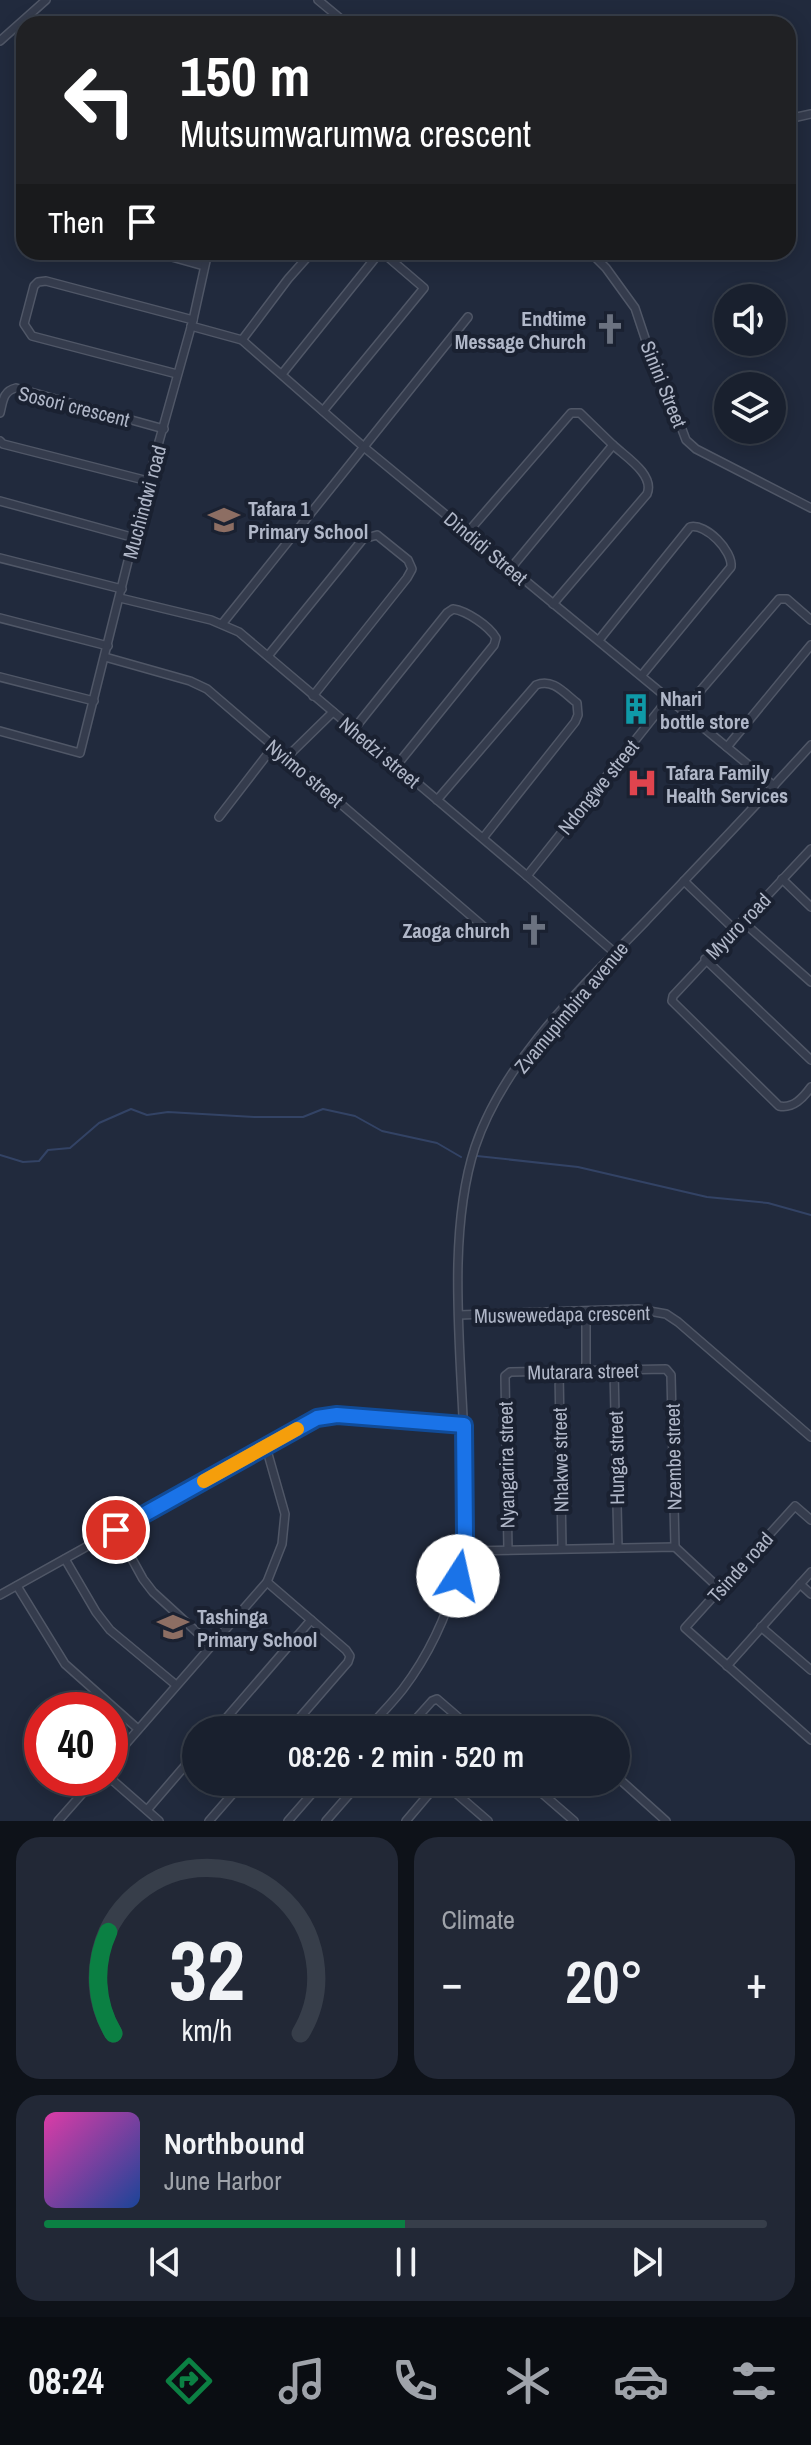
<!DOCTYPE html>
<meta charset="utf-8">
<style>
body{margin:0;font-family:"Archivo Narrow",sans-serif;background:#222836;color:#f1f3f6;height:100vh;display:flex;flex-direction:column;font-size:30px;white-space:nowrap}
*{box-sizing:border-box;margin:0}
p{font-size:26px;color:#9fa3aa}
.icon{flex:none;width:44px;height:44px;fill:none;stroke:currentColor;stroke-width:2;stroke-linecap:round;stroke-linejoin:round}
.map{position:relative;height:1821px;overflow:hidden}
.panel{display:flex;flex-direction:column;gap:16px;padding:16px;background:#0e1219;flex:1}
.panel>*{flex:none}
.guide{position:absolute;left:16px;top:16px;width:780px;height:244px;border-radius:24px;box-shadow:0 4px 20px #0003,0 0 0 2px #373e4a;background:#202124;color:#fff;overflow:hidden}
.buttons{position:absolute;left:714px;top:284px;display:grid;gap:16px}
.buttons a{display:grid;place-items:center;width:72px;height:72px;border-radius:50%;background:#19202e;box-shadow:0 4px 20px #0003,0 0 0 2px #373e4a;font-size:40px}
.speed{position:absolute;left:24px;top:1692px;display:flex;gap:16px;font-size:40px;font-weight:700;text-align:center}
.speed>*{display:grid;place-content:center;width:104px;height:104px;border-radius:50%;background:#19202e;box-shadow:0 4px 20px #0003,0 0 0 2px #373e4a;line-height:1}
.speed .limit{border:12px solid #d22;background:#fff;color:#111}
.pin{position:absolute;display:grid;place-items:center;width:68px;height:68px;color:#fff;margin:-34px;border:4px solid #fff;border-radius:50%;box-shadow:0 2px 8px #0007}
.me{position:absolute;width:88px;margin:-44px;rotate:10deg;stroke-linejoin:round;filter:drop-shadow(0 0 6px #0008)}
.turn{display:flex;align-items:center;gap:28px;height:168px;padding:0 32px;font-size:36px}
.turn .icon{width:104px;height:104px;stroke-width:2.5}
.turn b{display:block;font-size:56px;line-height:68px}
.then{display:flex;align-items:center;height:76px;padding:0 32px;background:#0003;gap:16px;font-size:30px}
.big{font-size:60px;font-weight:600;line-height:1.1}
.panel .widget{flex:1;display:flex;flex-direction:column;justify-content:center;gap:12px;min-width:0;padding:0 28px;border-radius:24px;background:#222836}
.panel .dial{align-items:center;gap:0}
.dial svg{height:208px;overflow:visible;fill:none;stroke:#373e4a;stroke-width:7;stroke-linecap:round;text-anchor:middle}
.dial text{fill:#f1f3f6;stroke:none}
.song{display:flex;align-items:center;gap:24px}
.cover{width:96px;height:96px;border-radius:12px;background:linear-gradient(135deg,hsl(320 70% 55%),hsl(220 70% 35%))}
.played{height:8px;border-radius:4px;background:linear-gradient(90deg,#0b8043 50%,#373e4a 50%)}
.keys{display:flex;justify-content:space-around;direction:ltr}
.heat{display:flex;justify-content:space-between;align-items:center;font-size:44px;direction:ltr}
.panel .tiles{flex:1;display:grid;gap:16px;grid-template-columns:1fr 1fr}
.widget:last-child{grid-column:span 2}
.trip{position:absolute;left:182px;top:1716px;width:448px;height:80px;border-radius:40px;background:#19202e;box-shadow:0 4px 20px #0003,0 0 0 2px #373e4a;font-weight:600;line-height:80px;text-align:center}
.tabs{display:flex;height:128px;justify-content:space-around;align-items:center;background:#0a0d12;color:#9fa3aa}
.tabs .icon{width:56px;height:56px}
.tabs .on{color:#0b8043}
.tabs b{font-size:36px;color:#f1f3f6}
.map>svg:first-child{display:block}
</style>
<div class="map">
<svg width="811" height="1821" viewBox="0 0 811 1821">
<rect width="100%" height="100%" fill="#212a3d"/>
<g fill="none" stroke-linecap="round" stroke-linejoin="round">
<g stroke="#334365" stroke-width="2">
<polyline points="0,1155 23,1162 39,1161 48,1150 70,1148 99,1123 131,1109 147,1115 168,1112 254,1117 303,1117 323,1109 355,1116 382,1131 437,1143 461,1157"/>
<polyline points="477,1156 578,1167 707,1197 768,1203 811,1215"/>
</g>
<defs>
<g id="minor">
<polyline points="318,0 347,24"/>
<polyline points="0,41 46,0"/>
<polyline points="788,119 811,114"/>
<polyline points="154,252 204,266"/>
<polyline points="590,252 606,268 635,308 654,365 671,400 686,440 696,449 811,508"/>
<polyline points="191,326 242,340 365,448 774,786"/>
<polyline points="242,340 288,279 312,252"/>
<polyline points="177,374 32,336 24,324 34,286 38,282 46,281 193,320"/>
<polyline points="282,374 380,252"/>
<polyline points="323,411 424,288 382,252"/>
<path d="M0,413c3,-12 3,-22 16,-25l148,41"/>
<polyline points="0,441 3,444 148,481"/>
<polyline points="0,501 135,538"/>
<polyline points="468,532 571,413 580,413 613,445"/>
<polyline points="0,558 122,589"/>
<path d="M511,568l102,-123c13,12 42,30 34,49l-94,110"/>
<polyline points="120,598 211,620 239,632 527,876 615,953"/>
<polyline points="0,618 108,646"/>
<polyline points="222,624 468,317"/>
<path d="M599,640l91,-113c16,-4 43,24 41,40l-89,108"/>
<polyline points="268,656 363,539 377,535 408,560 412,569 407,578 313,696"/>
<polyline points="105,657 190,681 207,689 484,927"/>
<polyline points="0,677 94,701"/>
<polyline points="683,711 779,599 787,599 811,620"/>
<path d="M354,729l93,-116 6,-4c14,2 36,17 43,29l-2,7 -97,120"/>
<polyline points="0,731 80,753 148,481 193,320 208,252"/>
<polyline points="727,747 811,645"/>
<polyline points="287,757 333,712"/>
<path d="M437,800l99,-115c17,-7 28,8 41,18l1,12 -3,7 -92,116"/>
<polyline points="219,817 273,747"/>
<path d="M811,849l-138,147 -1,5 107,105c14,3 24,-8 32,-19"/>
<polyline points="527,876 668,699"/>
<polyline points="782,879 811,907"/>
<polyline points="684,881 734,929"/>
<polyline points="742,921 811,982"/>
<polyline points="705,959 811,1060"/>
<polyline points="459,1315 638,1309 666,1314 678,1322 811,1437"/>
<polyline points="586,1369 586,1312"/>
<polyline points="614,1369 618,1548"/>
<polyline points="559,1371 562,1548"/>
<polyline points="811,1520 795,1506 685,1628 811,1740"/>
<polyline points="116,1530 143,1579 153,1592 211,1645"/>
<polyline points="508,1550 505,1376 510,1372 666,1369 671,1375 675,1547"/>
<polyline points="464,1551 675,1547 720,1589"/>
<polyline points="65,1559 96,1612 110,1630 176,1685"/>
<polyline points="267,1582 346,1650 350,1656 348,1662 289,1730"/>
<polyline points="800,1584 811,1594"/>
<polyline points="17,1586 65,1664 138,1729"/>
<polyline points="0,1595 317,1418 337,1415 464,1425"/>
<polyline points="761,1627 811,1670"/>
<polyline points="727,1666 811,1572"/>
<polyline points="216,1730 311,1620"/>
<path d="M367,1730c12,-14 25,-27 36,-41 25,-33 44,-74 55,-114 10,-33 7,-68 7,-102 -1,-100 -21,-231 10,-326 29,-87 108,-161 170,-225 56,-59 112,-117 166,-177"/>
<polyline points="406,1730 432,1701 437,1699 473,1730"/>
<polyline points="110,1762 267,1582 282,1544 285,1514 266,1447"/>
<polyline points="616,1776 666,1821"/>
<polyline points="110,1778 159,1821"/>
<polyline points="443,1782 488,1821"/>
<polyline points="529,1782 574,1821"/>
<polyline points="147,1810 196,1753"/>
<polyline points="58,1821 96,1778"/>
<polyline points="209,1821 243,1782"/>
<polyline points="288,1821 322,1782"/>
<polyline points="326,1821 360,1782"/>
<polyline points="406,1821 439,1782"/>
</g>
</defs>
<use href="#minor" stroke="#505767" stroke-width="10"/>
<use href="#minor" stroke="#353c4d" stroke-width="7"/>
</g>
<g fill="none" stroke-linecap="round" stroke-linejoin="round">
<defs>
<polyline id="route" points="116,1530 317,1418 337,1415 464,1425 465,1536 458,1576"/>
</defs>
<use href="#route" stroke="#114b97" stroke-width="20"/>
<use href="#route" stroke="#1a73e8" stroke-width="14"/>
<polyline stroke="#f59e0b" stroke-width="14" points="204,1481 297,1429"/>
</g>
<defs>
<symbol id="church-bare" viewBox="-9 -9 18 18"><path d="M-1.2-6h2.4v3.5h3.3v2.4h-3.3V6h-2.4V-.1h-3.3v-2.4h3.3Z" fill="#6b7280" stroke="#1a2131" stroke-width="2.5" paint-order="stroke"/></symbol>
<symbol id="school-bare" viewBox="-9 -9 18 18"><path d="M0-5L7-2L0 1L-7-2ZM-4 1L0 2.5L4 1V4Q0 6-4 4Z" fill="#8d6e63" stroke="#1a2131" stroke-width="2.5" paint-order="stroke"/></symbol>
<symbol id="building-bare" viewBox="-9 -9 18 18"><path d="M-4-6H4V6H1V3H-1V6H-4ZM-2.5-4.3h1.7v1.8h-1.7ZM.8-4.3h1.7v1.8H.8ZM-2.5-1h1.7V.8h-1.7ZM.8-1h1.7V.8H.8Z" fill="#0f9aa8" stroke="#1a2131" stroke-width="2.5" paint-order="stroke"/></symbol>
<symbol id="hospital-bare" viewBox="-9 -9 18 18"><path d="M-5-5h3v3.5h4V-5h3V5h-3V1.5h-4V5h-3Z" fill="#e0444e" stroke="#1a2131" stroke-width="2.5" paint-order="stroke"/></symbol>
</defs>
<g fill-rule="evenodd">
<use href="#church-bare" x="588" y="307" width="44" height="44"/>
<use href="#school-bare" x="202" y="498" width="44" height="44"/>
<use href="#building-bare" x="614" y="687" width="44" height="44"/>
<use href="#hospital-bare" x="620" y="761" width="44" height="44"/>
<use href="#church-bare" x="512" y="908" width="44" height="44"/>
<use href="#school-bare" x="151" y="1605" width="44" height="44"/>
</g>
<g text-anchor="middle" dominant-baseline="central" stroke-width="8" stroke-linejoin="round" paint-order="stroke">
<g font-size="20" font-weight="bold" fill="#b0b7c8" stroke="#1a2131" text-anchor="start">
<text x="586" y="318" text-anchor="end">Endtime<tspan x="586" dy="23">Message Church</tspan></text>
<text x="248" y="508">Tafara 1<tspan x="248" dy="23">Primary School</tspan></text>
<text x="660" y="698">Nhari<tspan x="660" dy="23">bottle store</tspan></text>
<text x="666" y="772">Tafara Family<tspan x="666" dy="23">Health Services</tspan></text>
<text x="510" y="930" text-anchor="end">Zaoga church</text>
<text x="197" y="1616">Tashinga<tspan x="197" dy="23">Primary School</tspan></text>
</g>
<g font-size="20" fill="#b0b7c8" stroke="#1a2131">
<text transform="translate(664 384) rotate(68)">Sinini Street</text>
<text transform="translate(74 406) rotate(14)">Sosori crescent</text>
<text transform="translate(144 502) rotate(-75)">Muchindwi road</text>
<text transform="translate(486 548) rotate(40)">Dindidi Street</text>
<text transform="translate(380 752) rotate(40)">Nhedzi street</text>
<text transform="translate(305 773) rotate(40)">Nyimo street</text>
<text transform="translate(598 787) rotate(-51)">Ndongwe street</text>
<text transform="translate(738 926) rotate(-46)">Myuro road</text>
<text transform="translate(571 1007) rotate(-50)">Zvamupimbira avenue</text>
<text transform="translate(562 1314) rotate(-1)">Muswewedapa crescent</text>
<text transform="translate(583 1371) rotate(-1)">Mutarara street</text>
<text transform="translate(673 1457) rotate(-91)">Nzembe street</text>
<text transform="translate(616 1458) rotate(-91)">Hunga street</text>
<text transform="translate(560 1460) rotate(-91)">Nhakwe street</text>
<text transform="translate(506 1465) rotate(-91)">Nyangarira street</text>
<text transform="translate(740 1567) rotate(-48)">Tsinde road</text>
</g>
</g>
</svg>
<div class="buttons">
<a><svg class="icon" aria-label="sound" viewBox="0 0 24 24"><path d="M4 9h4l5-4v14l-5-4H4zM17 9q2 3 0 6"/></svg></a>
<a><svg class="icon" aria-label="layers" viewBox="0 0 24 24"><path d="M12 4l9 5-9 5-9-5zM3 14l9 5 9-5"/></svg></a>
</div>
<div class="speed"><div class="limit">40</div></div>
<div class="pin" style="left:116px;top:1530px;background:#d93025"><svg class="icon" aria-label="arrive" viewBox="0 0 24 24"><path d="M6 21V4h12l-3 4 3 4H6"/></svg></div>
<svg class="me" style="left:458px;top:1576px" viewBox="-20 -20 40 40"><circle r="19" fill="#fff"/><path d="M0-13L10 11 0 6-10 11z" fill="#1a73e8"/></svg>
<div class="trip">08:26 · 2 min · 520 m</div>
<div class="guide">
<div class="turn"><svg class="icon" aria-label="left" viewBox="0 0 24 24"><path d="M17 20v-9H6M10 6l-5 5 5 5"/></svg><div><b>150 m</b>Mutsumwarumwa crescent</div></div>
<div class="then">Then<svg class="icon" aria-label="arrive" viewBox="0 0 24 24"><path d="M6 21V4h12l-3 4 3 4H6"/></svg></div>
</div>
</div>
<section class="panel">
<div class="tiles">
<div class="widget dial"><svg viewBox="0 0 100 80">
<path d="M14 69A42 42 0 1 1 86 69"/>
<path d="M14 69A42 42 0 0 1 12 30" stroke="#0b8043"/>
<text x="50" y="56" font-size="32" font-weight="700">32</text>
<text x="50" y="72" font-size="11">km/h</text>
</svg></div>
<div class="widget"><p>Climate</p>
<div class="heat"><a>−</a><b class="big">20°</b><a>+</a></div>
</div>
<div class="widget">
<div class="song"><i class="cover"></i><div><b>Northbound</b><p>June Harbor</p></div></div>
<div class="played"></div>
<div class="keys"><svg class="icon" aria-label="previous" viewBox="0 0 24 24"><path d="M18 5L8 12l10 7zM5 5v14"/></svg><svg class="icon" aria-label="pause" viewBox="0 0 24 24"><path d="M8 5v14M16 5v14"/></svg><svg class="icon" aria-label="next" viewBox="0 0 24 24"><path d="M6 5l10 7-10 7zM19 5v14"/></svg></div>
</div>
</div>
</section>
<nav class="tabs">
<b>08:24</b>
<svg class="icon on" aria-label="directions" viewBox="0 0 24 24"><path d="M12 3l9 9-9 9-9-9zM9 14v-3h6M13 9l2 2-2 2"/></svg>
<svg class="icon" aria-label="music" viewBox="0 0 24 24"><path d="M9 18V5l10-2v13"/><circle cx="6" cy="18" r="3"/><circle cx="16" cy="16" r="3"/></svg>
<svg class="icon" aria-label="phone" viewBox="0 0 24 24"><path d="M5 4h4l2 5-3 2q2 4 5 5l2-3 5 2v4C11 20 4 13 5 4z"/></svg>
<svg class="icon" aria-label="climate" viewBox="0 0 24 24"><path d="M12 3v18M4 7l16 10M4 17L20 7"/></svg>
<svg class="icon" aria-label="car" viewBox="0 0 24 24"><path d="M5 17H2v-5l4-1 3-4h7l3 4 3 1v5h-3M9 17h6M6 11h13"/><circle cx="7" cy="17" r="2"/><circle cx="17" cy="17" r="2"/></svg>
<svg class="icon" aria-label="filters" viewBox="0 0 24 24"><path d="M4 7h16M4 17h16"/><circle cx="9" cy="7" r="2"/><circle cx="15" cy="17" r="2"/></svg>
</nav>
